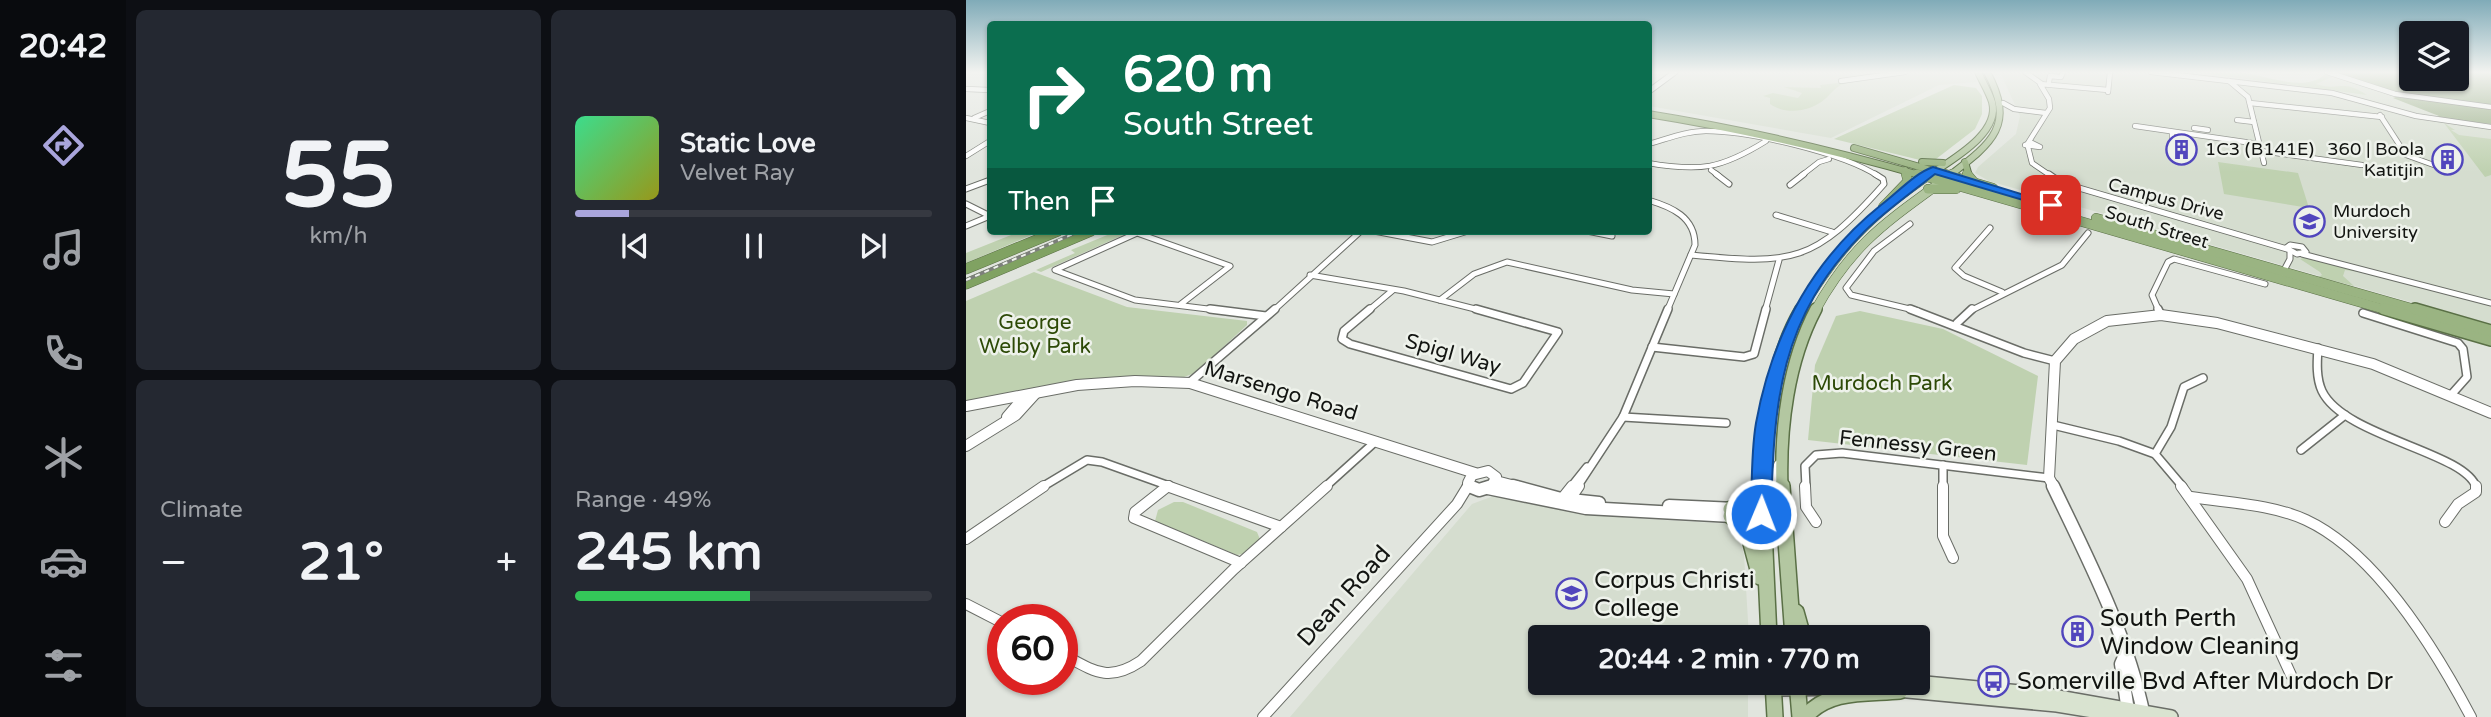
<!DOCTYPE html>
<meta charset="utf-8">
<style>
body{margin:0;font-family:"Varela Round",sans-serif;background:#242831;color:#f1f3f6;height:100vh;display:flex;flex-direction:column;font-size:26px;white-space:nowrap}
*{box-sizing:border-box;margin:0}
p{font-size:23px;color:#9ea1a6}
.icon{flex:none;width:38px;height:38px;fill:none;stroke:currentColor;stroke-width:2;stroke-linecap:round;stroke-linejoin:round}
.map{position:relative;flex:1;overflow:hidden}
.details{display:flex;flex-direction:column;gap:10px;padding:10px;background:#0d0f14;width:840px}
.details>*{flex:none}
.hud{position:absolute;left:21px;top:21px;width:665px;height:214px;border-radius:7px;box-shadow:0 2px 5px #0004;background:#0b6e4f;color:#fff;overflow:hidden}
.controls{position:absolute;left:1433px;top:21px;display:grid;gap:14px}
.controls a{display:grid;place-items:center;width:70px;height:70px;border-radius:7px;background:#171b24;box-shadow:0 2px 5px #0004;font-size:35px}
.speed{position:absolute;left:21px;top:604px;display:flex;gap:14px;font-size:35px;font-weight:700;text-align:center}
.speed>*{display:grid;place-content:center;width:91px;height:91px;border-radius:50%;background:#171b24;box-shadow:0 2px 5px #0004;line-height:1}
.speed .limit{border:10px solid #d22;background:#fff;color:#111}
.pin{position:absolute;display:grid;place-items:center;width:60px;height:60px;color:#fff;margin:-30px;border-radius:14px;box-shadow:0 4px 10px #0006}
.me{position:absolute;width:77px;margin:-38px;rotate:1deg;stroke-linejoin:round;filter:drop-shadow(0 0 5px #0008)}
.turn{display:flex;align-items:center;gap:24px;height:147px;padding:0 21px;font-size:32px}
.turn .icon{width:91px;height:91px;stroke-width:2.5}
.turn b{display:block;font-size:49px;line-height:60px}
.then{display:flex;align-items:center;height:66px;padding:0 21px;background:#0003;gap:14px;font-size:26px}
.big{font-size:52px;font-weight:800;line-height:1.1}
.details .tile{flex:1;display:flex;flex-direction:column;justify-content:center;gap:10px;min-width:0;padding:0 24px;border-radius:10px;background:#242831}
.details .dial{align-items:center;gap:0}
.dial b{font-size:91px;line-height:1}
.song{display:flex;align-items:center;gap:21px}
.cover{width:84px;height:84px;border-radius:10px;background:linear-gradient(135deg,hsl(150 70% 55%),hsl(60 70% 35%))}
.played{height:7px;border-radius:4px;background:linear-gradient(90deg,#a9a5dc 15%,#363941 15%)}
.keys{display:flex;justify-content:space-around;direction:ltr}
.heat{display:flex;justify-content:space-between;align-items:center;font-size:38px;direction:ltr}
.charge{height:10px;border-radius:5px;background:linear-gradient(90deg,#34c759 49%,#363941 0)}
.details .tiles{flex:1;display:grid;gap:10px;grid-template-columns:repeat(2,1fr)}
.trip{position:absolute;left:562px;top:625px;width:402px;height:70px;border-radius:7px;background:#171b24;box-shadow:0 2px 5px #0004;font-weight:800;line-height:70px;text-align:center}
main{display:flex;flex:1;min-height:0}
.menu{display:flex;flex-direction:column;width:126px;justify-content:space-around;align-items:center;background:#090b0e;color:#9ea1a6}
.menu .icon{width:49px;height:49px}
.menu .active{color:#a9a5dc}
.menu b{font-size:32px;color:#f1f3f6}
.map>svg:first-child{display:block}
</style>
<main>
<nav class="menu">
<b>20:42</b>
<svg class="icon active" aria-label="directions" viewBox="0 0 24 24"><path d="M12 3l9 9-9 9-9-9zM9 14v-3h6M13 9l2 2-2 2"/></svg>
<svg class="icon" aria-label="music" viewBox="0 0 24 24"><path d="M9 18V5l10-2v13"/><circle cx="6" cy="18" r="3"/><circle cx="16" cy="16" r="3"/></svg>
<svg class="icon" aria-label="phone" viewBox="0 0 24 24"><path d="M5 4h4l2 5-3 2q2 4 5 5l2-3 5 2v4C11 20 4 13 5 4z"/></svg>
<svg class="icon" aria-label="climate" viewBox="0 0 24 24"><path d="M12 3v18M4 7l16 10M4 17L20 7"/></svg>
<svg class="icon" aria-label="car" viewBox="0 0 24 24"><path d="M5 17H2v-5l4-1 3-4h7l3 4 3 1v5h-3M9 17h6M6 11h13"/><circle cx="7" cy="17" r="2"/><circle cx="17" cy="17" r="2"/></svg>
<svg class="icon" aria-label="filters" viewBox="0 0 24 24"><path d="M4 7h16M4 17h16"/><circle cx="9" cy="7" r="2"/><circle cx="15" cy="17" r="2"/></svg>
</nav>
<section class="details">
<div class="tiles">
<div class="tile dial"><b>55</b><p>km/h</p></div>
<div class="tile">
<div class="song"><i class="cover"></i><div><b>Static Love</b><p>Velvet Ray</p></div></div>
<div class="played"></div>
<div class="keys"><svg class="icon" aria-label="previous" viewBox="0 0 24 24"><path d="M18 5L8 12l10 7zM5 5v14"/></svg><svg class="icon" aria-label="pause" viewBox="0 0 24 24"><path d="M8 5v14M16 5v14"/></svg><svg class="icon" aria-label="next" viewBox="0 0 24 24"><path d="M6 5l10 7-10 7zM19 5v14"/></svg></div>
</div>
<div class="tile"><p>Climate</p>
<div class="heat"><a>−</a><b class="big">21°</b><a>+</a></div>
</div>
<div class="tile"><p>Range · 49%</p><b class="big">245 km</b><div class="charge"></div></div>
</div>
</section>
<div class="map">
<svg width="1525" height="717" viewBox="0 0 1525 717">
<rect width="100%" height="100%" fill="#e1e5de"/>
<g fill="#d5ddcf">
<polygon points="715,72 1006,72 1011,82 973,85 865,138 683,106 682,97"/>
<polygon points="1034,72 1270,72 1317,83 1346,83 1361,75 1452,100 1525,111 1525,325 1023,181 1009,173 1012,167 1050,134 1054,116"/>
<polygon points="533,494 599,510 664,518 764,524 772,534 778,555 783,637 574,637 574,682 782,683 782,717 324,717 506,504"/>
</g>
<g fill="#bfd1b0">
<path d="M1227,72c15,0 30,-1 44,0 27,2 68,22 88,2l7,3 -16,7c24,8 25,-6 51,11z"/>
<path d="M880,82l2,1c-12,2 -15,9 -23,16 -15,13 -39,16 -55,5v-6l-7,-2 10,-3 25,5 4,-5 -18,-6 37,1 -1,-3z"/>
<polygon points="988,85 1010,88 1016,96 1016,114 1009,129 970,159 954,160 868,139"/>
<polygon points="1478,123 1489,130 1485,130 1493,135 1525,139 1525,175 1519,177"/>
<polygon points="1252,162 1332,173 1343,208 1258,194"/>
<polygon points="55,231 75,231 0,263 0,253"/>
<polygon points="151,231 166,231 75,272 70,270 109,253 105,250"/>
<polygon points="1340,257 1408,274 1379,270 1377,276 1388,286 1352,277 1356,275 1354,272 1334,259"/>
<polygon points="68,272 161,307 281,321 281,325 229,373 218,377 185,376 0,403 0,301"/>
<polygon points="894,311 977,329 1072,376 1061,465 842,440 849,365 870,316"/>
<polygon points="208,502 217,502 291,532 295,542 282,553 271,555 189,521 192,510"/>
</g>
<g fill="#90a87c">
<polygon points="1366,72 1445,72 1446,79 1491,79 1491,72 1525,72 1525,105 1431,92"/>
<polygon points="1433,96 1525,109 1525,124 1471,118 1473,116 1427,98"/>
</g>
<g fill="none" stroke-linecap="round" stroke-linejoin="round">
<defs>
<g id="minor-far3">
<polyline points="1059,72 1076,84"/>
<polyline points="1185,72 1366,93 1450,116 1525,127"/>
<polyline points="1361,72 1429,94 1525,107"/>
<polyline points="875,81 939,72"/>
<polyline points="1263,81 1282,97 1298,163"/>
<polyline points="1083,82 1084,76 1095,77 1097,72"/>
<polyline points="0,89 24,90"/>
<polyline points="1142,92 1144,72"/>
<polyline points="1037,103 1048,109 1080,113"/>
<polyline points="1284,103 1416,117"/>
<polyline points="1414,115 1440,155 1476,168"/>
<polyline points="0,118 24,123"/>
<polyline points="8,118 24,111"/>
<polyline points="1271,120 1288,122"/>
<polyline points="1169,126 1293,144"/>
<polyline points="1228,128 1242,130"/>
<polyline points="1206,132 1206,145 1220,147"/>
<polyline points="1062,143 1084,108 1083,99 1074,84 1142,90"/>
<polygon points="1066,143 1074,147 1059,145"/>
<path d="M682,144c19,-5 38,-13 58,-13 42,0 137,22 172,45"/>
<polyline points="1062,147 1066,163 1085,176"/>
<polyline points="1295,151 1396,165"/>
<polyline points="0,156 24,141"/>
<path d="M682,163c52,9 73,6 118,-22"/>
<polyline points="745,170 753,176"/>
<polyline points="835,176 853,162 863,159"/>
</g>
<g id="minor-far2">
<polyline points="750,174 763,184"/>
<polyline points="1083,174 1096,183 1321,249"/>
<polyline points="824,185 838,174"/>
<polyline points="0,189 24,180"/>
<path d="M682,200c24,7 47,17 47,45l-28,66"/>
<polyline points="0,204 24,216"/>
<polyline points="810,215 866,232"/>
<polyline points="944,224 908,251 880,288 885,295 952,311"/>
<polyline points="0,226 24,216"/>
<polyline points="1024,228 989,268 998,276 1036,292"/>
<polyline points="408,231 466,242 502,231"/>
<polyline points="621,231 646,236"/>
<polygon points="1324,245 1336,247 1340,252 1331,254 1320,248"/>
<polyline points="1336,254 1525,303"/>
<path d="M725,255c102,10 123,8 193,-71l-1,-5 -8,-5"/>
<polyline points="344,275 438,291 517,311"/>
<polyline points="1315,276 1324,259 1324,251"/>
<polyline points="474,300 508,274 541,262 666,290 708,294"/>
<polyline points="215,304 264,266 171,233 89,270 169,300 258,311"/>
<polyline points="307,311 395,231"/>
<polyline points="402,311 427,290"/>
<polyline points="799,311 813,260"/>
<polyline points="1004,311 1096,265 1122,233"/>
<polyline points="1193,311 1186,295 1202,262 1208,259 1299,284"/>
</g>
<g id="minor-far1">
<polyline points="244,309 300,316"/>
<polyline points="404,309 378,331 376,339 384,344 545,389 557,383 592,332 510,309"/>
<polyline points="944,309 1058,353 1089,361"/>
<polyline points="1192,309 1195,315"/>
<polyline points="1397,313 1492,343 1497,349 1501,377 1485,395"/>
<polyline points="991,323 1006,309"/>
<polyline points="686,347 778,357 788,354 800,309"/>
<path d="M1352,348c-1,14 -2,30 4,43 22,46 143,61 154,96"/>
<polyline points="223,383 309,309"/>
<polyline points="657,417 760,423"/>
<polyline points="1087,425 1153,441 1189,454 1217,487"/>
<polyline points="1335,450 1379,415"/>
<polyline points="1189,454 1205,427 1218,387 1237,378"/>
<polyline points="977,465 977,487"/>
<polyline points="76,487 121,460 136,462 206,487"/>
<polyline points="200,487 203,485"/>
<polyline points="359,487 410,441"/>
<polyline points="605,487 621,467"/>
<polyline points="611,487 657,417 702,309"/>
<polyline points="840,487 839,466 850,455 876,453 1083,478"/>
</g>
<g id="minor">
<polyline points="201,486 315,527"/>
<polyline points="202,486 169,512 168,518 275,563"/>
<polyline points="839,486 840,507 850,522"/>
<polyline points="977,486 977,536 987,558"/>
<polyline points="1215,486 1281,579 1325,675"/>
<path d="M1225,497c38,6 80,7 115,23 71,33 129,129 165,197"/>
<polyline points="594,501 606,486"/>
<polyline points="602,502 613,486"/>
<polyline points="1479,522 1492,504 1510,492 1510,486"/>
<polyline points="0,539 78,486"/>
<polyline points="0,604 37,623"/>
<path d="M96,654c32,17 46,29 79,7l93,-92 93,-83"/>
<polyline points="297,717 491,504 502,486"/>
</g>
<polyline id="tertiary-far2" points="682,92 709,72"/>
<g id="tertiary-far1">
<polyline points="0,406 111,385 169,381 224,383 509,473"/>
<polyline points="41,417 60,395"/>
<polyline points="0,446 50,415 70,393"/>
<polyline points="530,481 553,487"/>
<polyline points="504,487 502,483 506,475 522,471 530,477 526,486 522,487"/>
<polyline points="808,487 813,465"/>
<polyline points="1088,487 1083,478 1089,361 1108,339 1141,321 1195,315 1251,323 1407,364 1525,413"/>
</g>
<g id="tertiary">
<polyline points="503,486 513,490 526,486"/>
<polyline points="547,486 595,499 633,503"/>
<path d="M1087,486c36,75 74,148 91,230"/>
<polyline points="522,488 620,508 784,517 803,508 808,486"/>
<polyline points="703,506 770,509"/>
<polyline points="1159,655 1155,664 1162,711"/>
</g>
<g id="secondary">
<polyline points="949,682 1075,694 1205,717"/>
<polyline points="807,689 888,688"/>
<polyline points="931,690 1091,705 1163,717"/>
</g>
<g id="primary-far3">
<path d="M962,176c21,-15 73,-42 64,-74 -3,-10 -10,-21 -14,-30"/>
<path d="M983,176c43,-33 67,-50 38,-104"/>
</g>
<g id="primary-far2">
<path d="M834,311c38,-63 70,-96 130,-137"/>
<path d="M849,311c39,-71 75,-91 137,-137"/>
</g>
<g id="primary-far1">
<path d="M796,487c1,-58 9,-127 39,-178"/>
<path d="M816,487c-2,-59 6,-125 34,-178"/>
</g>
<g id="primary">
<polyline points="796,486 803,637"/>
<polyline points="816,486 827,637"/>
<polyline points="765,509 783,503 795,494"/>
<polyline points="765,516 782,532 794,577"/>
<polyline points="830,612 837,637"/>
<polyline points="807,682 809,717"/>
<polyline points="831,682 834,717"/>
<path d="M839,717c24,-28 62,-23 95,-26"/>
</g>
<g id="trunk-far2">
<path d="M682,114c94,15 184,36 275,62"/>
<polyline points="888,148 985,176"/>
<polyline points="956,162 977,163"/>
<polyline points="999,162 1003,176"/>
<polyline points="939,170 941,176"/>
</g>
<g id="trunk-far1">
<polyline points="951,174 1424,311"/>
<polyline points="979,174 1027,188"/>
<polyline points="1001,174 1007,181"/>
<polyline points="962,189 990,189"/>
<polyline points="917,207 942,181 940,174"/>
<polyline points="1130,218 1455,311"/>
</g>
<g id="trunk">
<polyline points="1418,309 1525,340"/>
<polyline points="1449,309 1525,331"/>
</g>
<g id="motorway">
<polyline points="0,269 92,231"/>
<polyline points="0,284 125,231"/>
</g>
</defs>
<use href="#minor-far3" stroke="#6a6d67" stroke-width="6"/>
<use href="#minor-far2" stroke="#6a6d67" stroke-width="7"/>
<use href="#minor-far1" stroke="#6a6d67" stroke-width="10"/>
<use href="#minor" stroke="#6a6d67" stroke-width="12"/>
<use href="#tertiary-far2" stroke="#6a6d67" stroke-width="7"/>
<use href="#tertiary-far1" stroke="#6a6d67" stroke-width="12"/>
<use href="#tertiary" stroke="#6a6d67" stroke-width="15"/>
<use href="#secondary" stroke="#6a6d67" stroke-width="16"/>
<use href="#primary-far3" stroke="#5a7046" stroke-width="8"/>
<use href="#primary-far2" stroke="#5a7046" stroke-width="10"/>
<use href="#primary-far1" stroke="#5a7046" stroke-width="14"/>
<use href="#primary" stroke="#5a7046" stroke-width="18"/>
<use href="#trunk-far2" stroke="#5a7046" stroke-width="8"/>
<use href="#trunk-far1" stroke="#5a7046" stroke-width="10"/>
<use href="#trunk" stroke="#5a7046" stroke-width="14"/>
<use href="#motorway" stroke="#5a7046" stroke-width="11"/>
<use href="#minor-far3" stroke="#fff" stroke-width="4.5"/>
<use href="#minor-far2" stroke="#fff" stroke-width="5"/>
<use href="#minor-far1" stroke="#fff" stroke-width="7"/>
<use href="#minor" stroke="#fff" stroke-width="10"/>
<use href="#tertiary-far2" stroke="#fff" stroke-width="5"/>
<use href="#tertiary-far1" stroke="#fff" stroke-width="10"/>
<use href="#tertiary" stroke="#fff" stroke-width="12"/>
<use href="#secondary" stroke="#d9e3d0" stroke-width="13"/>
<use href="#primary-far3" stroke="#b3c7a1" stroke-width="6"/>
<use href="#primary-far2" stroke="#b3c7a1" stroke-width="9"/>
<use href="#primary-far1" stroke="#b3c7a1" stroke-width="11"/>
<use href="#primary" stroke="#b3c7a1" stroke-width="15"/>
<use href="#trunk-far2" stroke="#9ab482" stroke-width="6"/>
<use href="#trunk-far1" stroke="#9ab482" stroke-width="9"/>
<use href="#trunk" stroke="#9ab482" stroke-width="11"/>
<use href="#motorway" stroke="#80a262" stroke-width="10"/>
<defs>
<polyline id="rail" points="0,280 114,231"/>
</defs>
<use href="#rail" stroke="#7d807b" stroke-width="3.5"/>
<use href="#rail" stroke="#eef2eb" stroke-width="2" stroke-dasharray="5" stroke-linecap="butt"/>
</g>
<linearGradient id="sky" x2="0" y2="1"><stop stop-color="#80abb8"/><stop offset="0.42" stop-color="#f2f3f0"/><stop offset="1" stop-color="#f2f3f0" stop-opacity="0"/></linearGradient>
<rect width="1525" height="172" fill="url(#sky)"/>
<path fill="#1a73e8" stroke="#114b97" stroke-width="2" d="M967,167l124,38 -10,2 -112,-33c-24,19 -50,37 -71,58 -85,86 -90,169 -93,282l-3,6h-14l-3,-6c1,-29 0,-62 5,-91 16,-88 55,-162 125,-218 16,-12 34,-32 52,-38z"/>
<defs>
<symbol id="building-ring" viewBox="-11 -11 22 22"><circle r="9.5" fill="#eef2eb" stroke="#5146bd" stroke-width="1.5"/><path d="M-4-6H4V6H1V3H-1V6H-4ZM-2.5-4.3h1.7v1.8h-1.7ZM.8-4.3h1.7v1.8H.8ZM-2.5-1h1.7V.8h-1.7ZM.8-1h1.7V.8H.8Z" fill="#5146bd"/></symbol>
<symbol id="university-ring" viewBox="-11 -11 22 22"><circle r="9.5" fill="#eef2eb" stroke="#5146bd" stroke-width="1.5"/><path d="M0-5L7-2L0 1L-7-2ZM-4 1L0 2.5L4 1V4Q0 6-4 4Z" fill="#5146bd"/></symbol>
<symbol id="school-ring" viewBox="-11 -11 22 22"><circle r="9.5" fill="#eef2eb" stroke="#5146bd" stroke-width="1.5"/><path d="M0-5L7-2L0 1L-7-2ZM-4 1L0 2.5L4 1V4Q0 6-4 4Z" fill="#5146bd"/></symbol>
<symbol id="bus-ring" viewBox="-11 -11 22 22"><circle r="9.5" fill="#eef2eb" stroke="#5146bd" stroke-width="1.5"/><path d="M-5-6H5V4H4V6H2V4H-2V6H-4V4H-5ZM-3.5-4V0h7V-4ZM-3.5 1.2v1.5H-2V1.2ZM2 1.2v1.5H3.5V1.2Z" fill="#5146bd"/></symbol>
</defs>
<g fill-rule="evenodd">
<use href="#building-ring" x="1198" y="132" width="35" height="35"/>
<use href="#building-ring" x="1464" y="142" width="35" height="35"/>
<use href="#university-ring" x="1326" y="204" width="35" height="35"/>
<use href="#school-ring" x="588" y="576" width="35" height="35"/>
<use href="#building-ring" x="1094" y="614" width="35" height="35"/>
<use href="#bus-ring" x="1010" y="664" width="35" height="35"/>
</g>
<g text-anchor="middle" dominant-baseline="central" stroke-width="5" stroke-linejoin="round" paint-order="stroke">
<g font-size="18" fill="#121411" stroke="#eef2eb" text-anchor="start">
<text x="1239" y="149">1C3 (B141E)</text>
<text x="1458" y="149" text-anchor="end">360 | Boola<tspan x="1458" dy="21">Katitjin</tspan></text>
<text x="1367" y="211">Murdoch<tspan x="1367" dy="21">University</tspan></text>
</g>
<g font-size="18" fill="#121411" stroke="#eef2eb">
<text transform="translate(1200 199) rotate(15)">Campus Drive</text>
<text transform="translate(1191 227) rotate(17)">South Street</text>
</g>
<g font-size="21" fill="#2d4a07" stroke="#eef2eb">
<text x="69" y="322">George<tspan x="69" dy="24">Welby Park</tspan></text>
<text x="916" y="383">Murdoch Park</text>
</g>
<g font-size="21" fill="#121411" stroke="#eef2eb">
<text transform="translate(487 354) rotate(16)">Spigl Way</text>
<text transform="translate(315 391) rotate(17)">Marsengo Road</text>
<text transform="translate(952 446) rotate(6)">Fennessy Green</text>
</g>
<g font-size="24" fill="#121411" stroke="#eef2eb" text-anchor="start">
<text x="628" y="580">Corpus Christi<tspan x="628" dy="28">College</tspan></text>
<text x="1134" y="618">South Perth<tspan x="1134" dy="28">Window Cleaning</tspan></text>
<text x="1051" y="681">Somerville Bvd After Murdoch Dr</text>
</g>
<g font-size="24" fill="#121411" stroke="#eef2eb">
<text transform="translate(378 596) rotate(-48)">Dean Road</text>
</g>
</g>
</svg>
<div class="controls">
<a><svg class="icon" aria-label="layers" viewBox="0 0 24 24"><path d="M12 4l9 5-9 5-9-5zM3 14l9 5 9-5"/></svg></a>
</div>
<div class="speed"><div class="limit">60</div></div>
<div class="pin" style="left:1085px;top:205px;background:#d93025"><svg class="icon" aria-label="arrive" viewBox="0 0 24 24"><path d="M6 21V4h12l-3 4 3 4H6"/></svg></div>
<svg class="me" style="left:795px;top:514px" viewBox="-20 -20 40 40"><circle r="17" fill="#1a73e8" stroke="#fff" stroke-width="3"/><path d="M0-11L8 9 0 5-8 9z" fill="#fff"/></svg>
<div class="trip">20:44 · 2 min · 770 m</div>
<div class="hud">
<div class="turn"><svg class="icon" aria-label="right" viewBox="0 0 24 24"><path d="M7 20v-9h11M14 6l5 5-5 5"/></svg><div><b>620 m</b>South Street</div></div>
<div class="then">Then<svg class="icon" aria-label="arrive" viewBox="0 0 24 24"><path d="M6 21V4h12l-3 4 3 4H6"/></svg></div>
</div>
</div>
</main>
